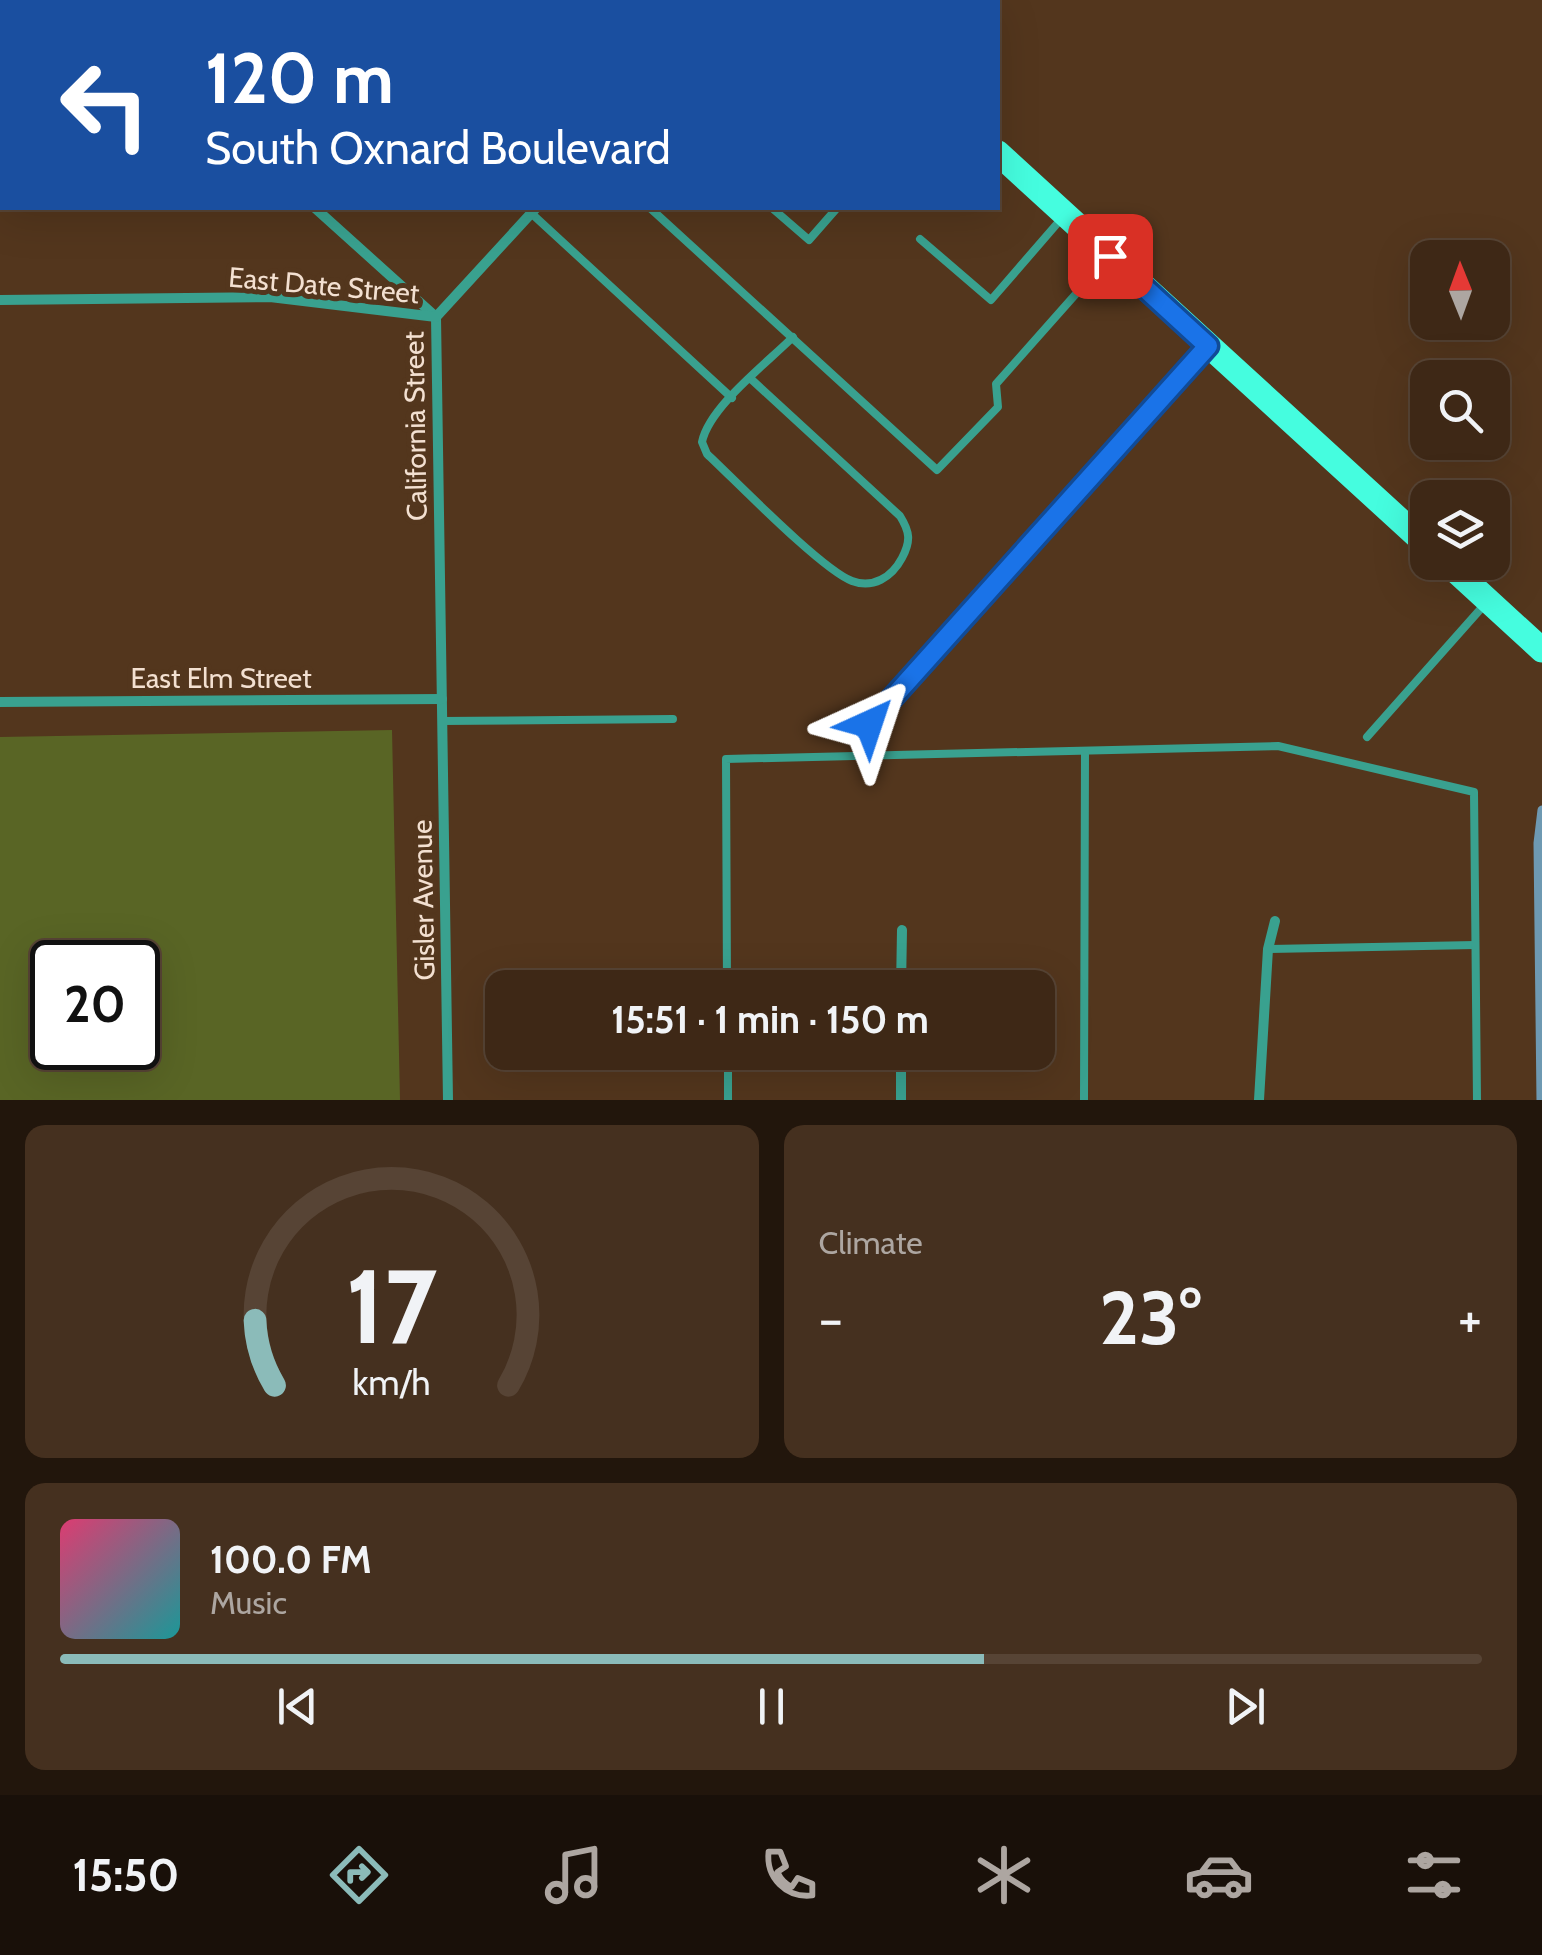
<!DOCTYPE html>
<meta charset="utf-8">
<style>
body{margin:0;font-family:Cabin,sans-serif;background:#45301f;color:#f1f3f6;height:100vh;display:flex;flex-direction:column;font-size:38px;white-space:nowrap}
*{box-sizing:border-box;margin:0}
p{font-size:32px;color:#ada6a1}
.icon{flex:none;width:55px;height:55px;fill:none;stroke:currentColor;stroke-width:2;stroke-linecap:round;stroke-linejoin:round}
.map{position:relative;height:1100px;overflow:hidden}
.side{display:flex;flex-direction:column;gap:25px;padding:25px;background:#22160c;flex:1}
.side>*{flex:none}
.guide{position:absolute;left:0px;top:0px;width:1000px;height:210px;box-shadow:0 10px 40px #0002,0 0 0 2px #574435;background:#1a4fa0;color:#fff;overflow:hidden}
.needle{width:65px;rotate:359deg}
.fabs{position:absolute;left:1410px;top:240px;display:grid;gap:20px}
.fabs a{display:grid;place-items:center;width:100px;height:100px;border-radius:20px;background:#3e2816;box-shadow:0 10px 40px #0002,0 0 0 2px #574435;font-size:50px}
.speed{position:absolute;left:30px;top:940px;display:flex;gap:20px;font-size:50px;font-weight:700;text-align:center}
.speed>*{display:grid;place-content:center;width:130px;height:130px;border-radius:50%;background:#3e2816;box-shadow:0 10px 40px #0002,0 0 0 2px #574435;line-height:1}
.speed .limit{border:5px solid #111;border-radius:15px;background:#fff;color:#111}
.pin{position:absolute;display:grid;place-items:center;width:85px;height:85px;color:#fff;margin:-42px;border-radius:20px;box-shadow:0 5px 15px #0006}
.me{position:absolute;width:110px;margin:-55px;rotate:42deg;stroke-linejoin:round;filter:drop-shadow(0 0 8px #0008)}
.turn{display:flex;align-items:center;gap:35px;height:210px;padding:0 40px;font-size:45px}
.turn .icon{width:130px;height:130px;stroke-width:2.5}
.turn b{display:block;font-size:70px;line-height:85px}
.big{font-size:75px;font-weight:700;line-height:1.1}
.side .tile{flex:1;display:flex;flex-direction:column;justify-content:center;gap:15px;min-width:0;padding:0 35px;border-radius:20px;background:#45301f}
.side .dial{align-items:center;gap:0}
.dial svg{height:260px;overflow:visible;fill:none;stroke:#574435;stroke-width:7;stroke-linecap:round;text-anchor:middle}
.dial text{fill:#f1f3f6;stroke:none}
.song{display:flex;align-items:center;gap:30px}
.cover{width:120px;height:120px;border-radius:15px;background:linear-gradient(135deg,hsl(340 70% 55%),hsl(180 70% 35%))}
.played{height:10px;border-radius:5px;background:linear-gradient(90deg,#8bbbb9 65%,#574435 65%)}
.keys{display:flex;justify-content:space-around;direction:ltr}
.heat{display:flex;justify-content:space-between;align-items:center;font-size:55px;direction:ltr}
.side .tiles{flex:1;display:grid;gap:25px;grid-template-columns:1fr 1fr}
.tile:last-child{grid-column:span 2}
.trip{position:absolute;left:485px;top:970px;width:570px;height:100px;border-radius:20px;background:#3e2816;box-shadow:0 10px 40px #0002,0 0 0 2px #574435;font-weight:700;line-height:100px;text-align:center}
.tab-bar{display:flex;height:160px;justify-content:space-around;align-items:center;background:#191009;color:#ada6a1}
.tab-bar .icon{width:70px;height:70px}
.tab-bar .active{color:#8bbbb9}
.tab-bar b{font-size:45px;color:#f1f3f6}
.map>svg:first-child{display:block}
</style>
<div class="map">
<svg width="1542" height="1100" viewBox="0 0 1542 1100">
<rect width="100%" height="100%" fill="#53361d"/>
<path fill="#596525" fill-rule="evenodd" d="M392,730l8,370h-400v-363zM52,962h86v86h-86z"/>
<g fill="none" stroke-linecap="round" stroke-linejoin="round">
<polyline stroke="#6e99b2" stroke-width="9" points="1541,1100 1538,843 1542,810"/>
<g stroke="#39a18f" stroke-width="8">
<polyline points="421,0 424,2"/>
<polyline points="650,208 937,470 998,407 996,384 1106,260"/>
<polyline points="772,208 809,240 837,208"/>
<polyline points="531,213 732,398"/>
<polyline points="920,239 991,300 1062,218"/>
<path d="M751,379l149,137c10,16 11,25 2,42 -10,19 -29,31 -50,23 -31,-12 -116,-100 -145,-127l-5,-12c7,-35 65,-79 91,-105"/>
<polyline points="442,721 673,719"/>
<polyline points="869,724 1205,349"/>
<polyline points="1367,737 1485,604"/>
<polyline points="1268,949 1475,945"/>
<polyline points="727,988 726,759 1278,746 1474,792 1477,1100"/>
<polyline points="728,1052 728,1100"/>
<polyline points="1084,1100 1085,752"/>
</g>
<g stroke="#39a18f" stroke-width="10">
<polyline points="84,0 87,2"/>
<polyline points="724,2 726,0"/>
<polyline points="315,208 436,317 448,1100"/>
<polyline points="0,300 270,297 436,317 536,208"/>
<polyline points="0,702 442,699"/>
<polyline points="901,988 902,930"/>
<polyline points="901,1100 901,1052"/>
<polyline points="1259,1100 1268,949 1275,921"/>
</g>
<g stroke="#45fddf" stroke-width="25">
<polyline points="830,0 832,2"/>
<polyline points="998,153 1428,546"/>
<polyline points="1446,562 1542,650"/>
</g>
</g>
<g fill="none" stroke-linecap="round" stroke-linejoin="round">
<defs>
<polyline id="route" points="869,724 1208,346 1110,256"/>
</defs>
<use href="#route" stroke="#114b97" stroke-width="25"/>
<use href="#route" stroke="#1a73e8" stroke-width="18"/>
</g>
<g text-anchor="middle" dominant-baseline="central" stroke-width="10" stroke-linejoin="round" paint-order="stroke">
<g font-size="28" fill="#f3e0d1" stroke="#53361d">
<text transform="translate(324 285) rotate(5)">East Date Street</text>
<text transform="translate(415 426) rotate(-91)">California Street</text>
<text x="221" y="678">East Elm Street</text>
<text transform="translate(423 900) rotate(-91)">Gisler Avenue</text>
</g>
</g>
</svg>
<div class="fabs">
<a><svg class="needle" viewBox="-14 -14 28 28"><path d="M0-13l5 13h-10z" fill="#e53935"/><path d="M0 13l5-13h-10z" fill="#ada6a1"/></svg></a>
<a><svg class="icon" aria-label="search" viewBox="0 0 24 24"><circle cx="10" cy="10" r="6"/><path d="M15 15l6 6"/></svg></a>
<a><svg class="icon" aria-label="layers" viewBox="0 0 24 24"><path d="M12 4l9 5-9 5-9-5zM3 14l9 5 9-5"/></svg></a>
</div>
<div class="speed"><div class="limit">20</div></div>
<div class="pin" style="left:1110px;top:256px;background:#d93025"><svg class="icon" aria-label="arrive" viewBox="0 0 24 24"><path d="M6 21V4h12l-3 4 3 4H6"/></svg></div>
<svg class="me" style="left:869px;top:724px" viewBox="-20 -20 40 40"><path d="M0-17L14 15 0 8-14 15z" fill="#1a73e8" stroke="#fff" stroke-width="4"/></svg>
<div class="trip">15:51 · 1 min · 150 m</div>
<div class="guide">
<div class="turn"><svg class="icon" aria-label="left" viewBox="0 0 24 24"><path d="M17 20v-9H6M10 6l-5 5 5 5"/></svg><div><b>120 m</b>South Oxnard Boulevard</div></div>
</div>
</div>
<section class="side">
<div class="tiles">
<div class="tile dial"><svg viewBox="0 0 100 80">
<path d="M14 69A42 42 0 1 1 86 69"/>
<path d="M14 69A42 42 0 0 1 8 49" stroke="#8bbbb9"/>
<text x="50" y="56" font-size="32" font-weight="700">17</text>
<text x="50" y="72" font-size="11">km/h</text>
</svg></div>
<div class="tile"><p>Climate</p>
<div class="heat"><a>−</a><b class="big">23°</b><a>+</a></div>
</div>
<div class="tile">
<div class="song"><i class="cover"></i><div><b>100.0 FM</b><p>Music</p></div></div>
<div class="played"></div>
<div class="keys"><svg class="icon" aria-label="previous" viewBox="0 0 24 24"><path d="M18 5L8 12l10 7zM5 5v14"/></svg><svg class="icon" aria-label="pause" viewBox="0 0 24 24"><path d="M8 5v14M16 5v14"/></svg><svg class="icon" aria-label="next" viewBox="0 0 24 24"><path d="M6 5l10 7-10 7zM19 5v14"/></svg></div>
</div>
</div>
</section>
<nav class="tab-bar">
<b>15:50</b>
<svg class="icon active" aria-label="directions" viewBox="0 0 24 24"><path d="M12 3l9 9-9 9-9-9zM9 14v-3h6M13 9l2 2-2 2"/></svg>
<svg class="icon" aria-label="music" viewBox="0 0 24 24"><path d="M9 18V5l10-2v13"/><circle cx="6" cy="18" r="3"/><circle cx="16" cy="16" r="3"/></svg>
<svg class="icon" aria-label="phone" viewBox="0 0 24 24"><path d="M5 4h4l2 5-3 2q2 4 5 5l2-3 5 2v4C11 20 4 13 5 4z"/></svg>
<svg class="icon" aria-label="climate" viewBox="0 0 24 24"><path d="M12 3v18M4 7l16 10M4 17L20 7"/></svg>
<svg class="icon" aria-label="car" viewBox="0 0 24 24"><path d="M5 17H2v-5l4-1 3-4h7l3 4 3 1v5h-3M9 17h6M6 11h13"/><circle cx="7" cy="17" r="2"/><circle cx="17" cy="17" r="2"/></svg>
<svg class="icon" aria-label="filters" viewBox="0 0 24 24"><path d="M4 7h16M4 17h16"/><circle cx="9" cy="7" r="2"/><circle cx="15" cy="17" r="2"/></svg>
</nav>
